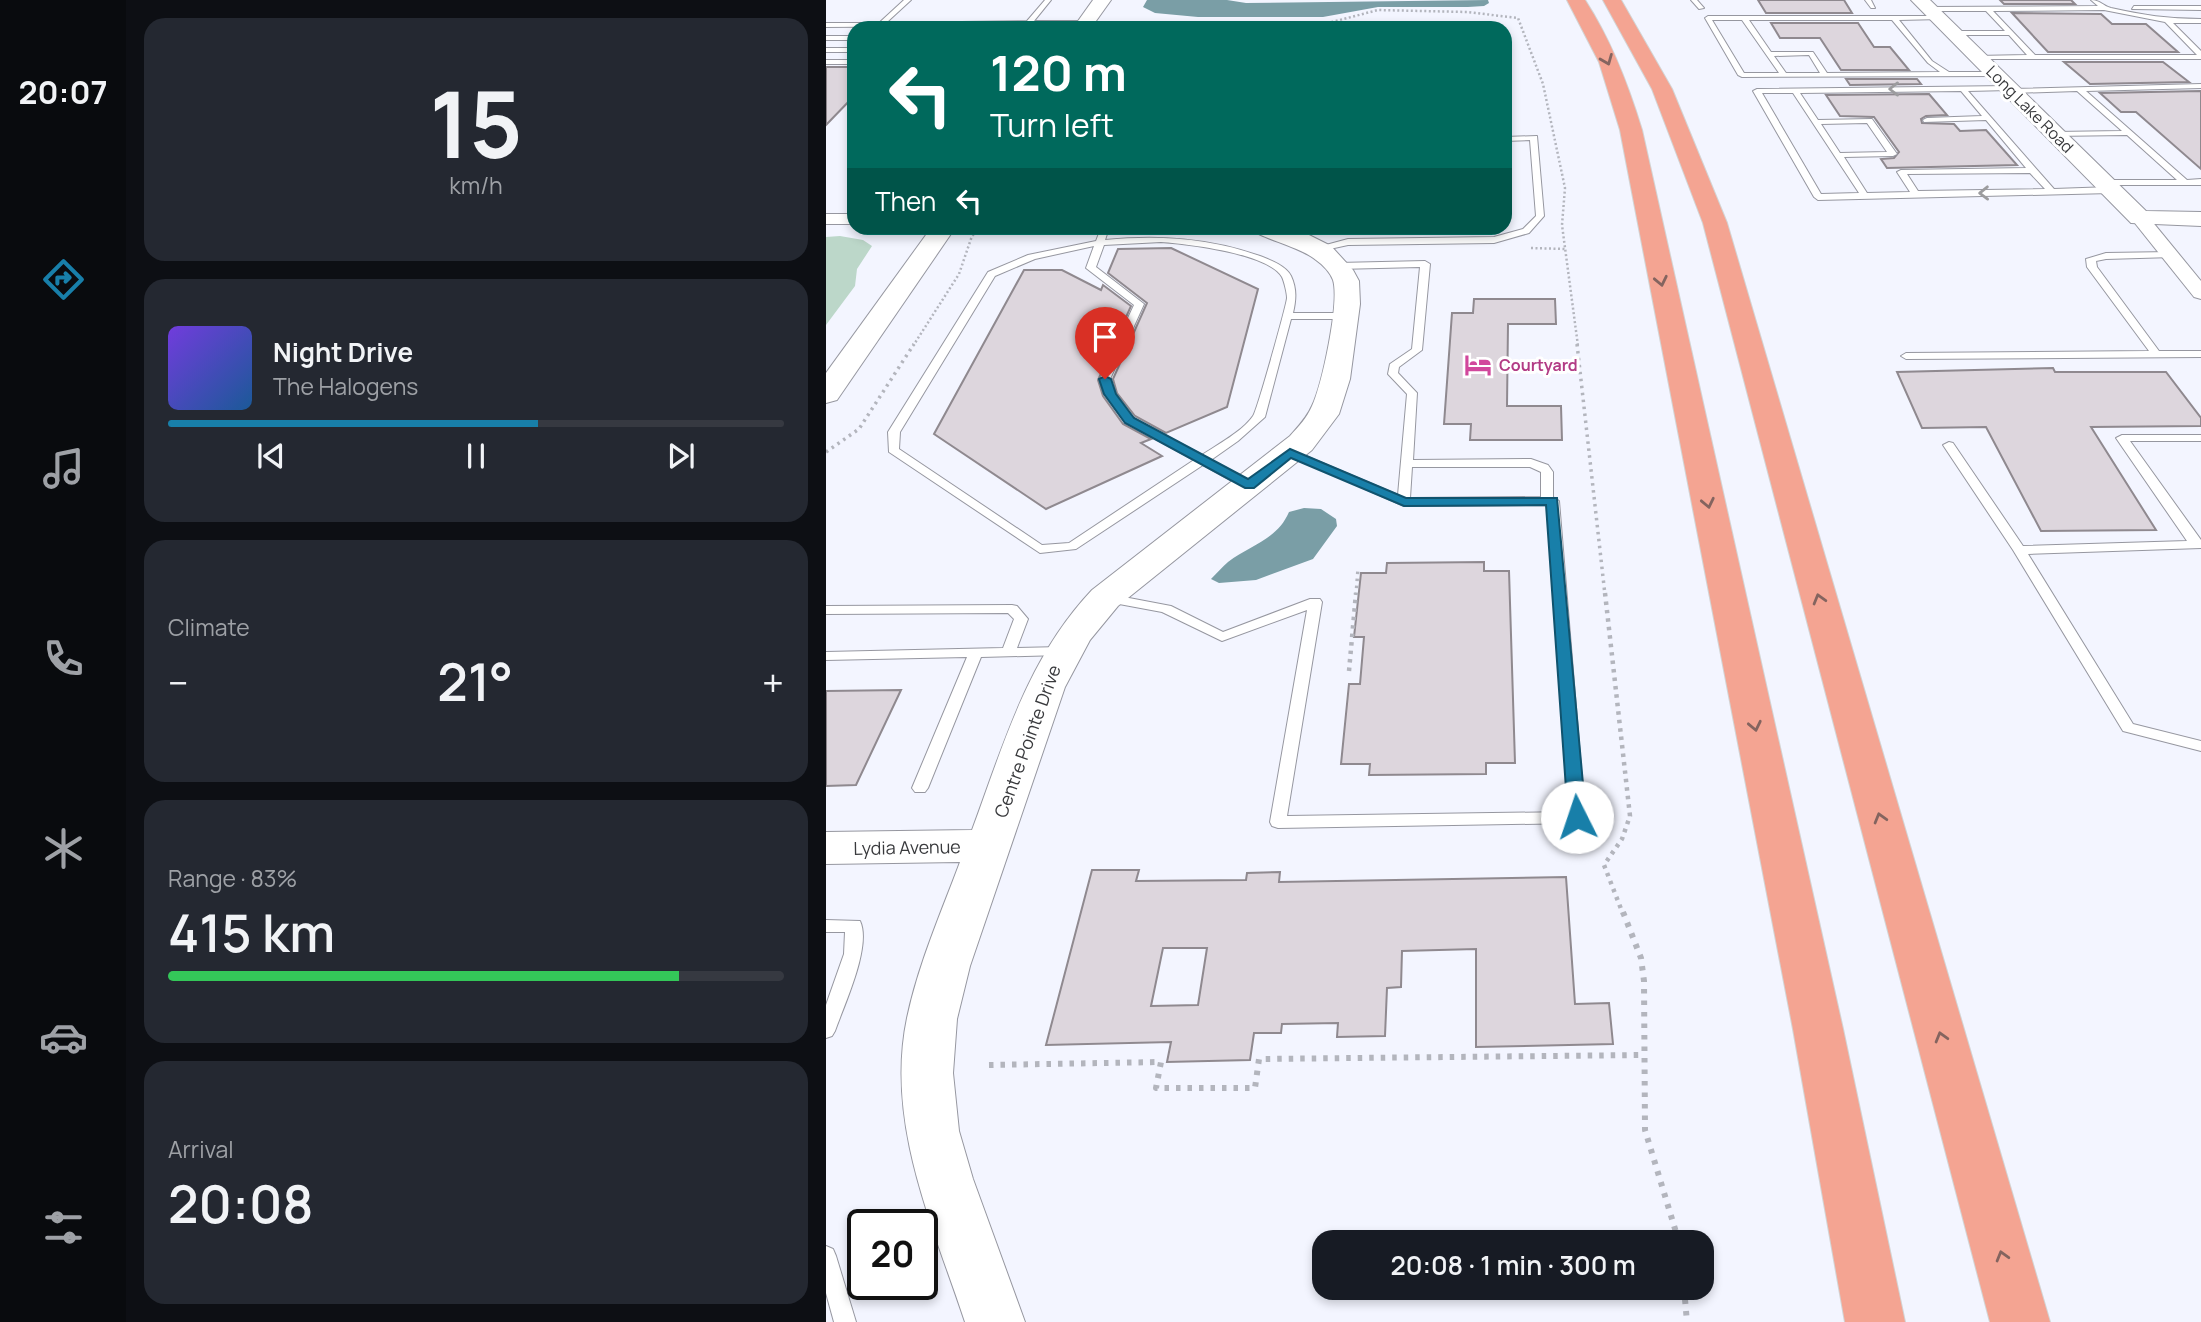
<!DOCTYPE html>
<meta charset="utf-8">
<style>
body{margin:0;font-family:Manrope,sans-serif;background:#242831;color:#f1f3f6;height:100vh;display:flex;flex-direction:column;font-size:26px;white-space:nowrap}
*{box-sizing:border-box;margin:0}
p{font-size:23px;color:#9ea1a6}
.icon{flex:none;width:38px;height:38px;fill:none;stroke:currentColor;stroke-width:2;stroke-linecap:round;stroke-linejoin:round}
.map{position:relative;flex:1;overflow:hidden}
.panel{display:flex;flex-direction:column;gap:18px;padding:18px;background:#0d0f14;width:700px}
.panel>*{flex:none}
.top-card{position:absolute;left:21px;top:21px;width:665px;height:214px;border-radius:21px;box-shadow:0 4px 10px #0003;background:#00695c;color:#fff;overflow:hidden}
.speed{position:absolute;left:21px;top:1209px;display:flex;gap:14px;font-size:35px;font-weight:700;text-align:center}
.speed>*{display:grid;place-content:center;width:91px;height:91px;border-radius:50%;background:#171b24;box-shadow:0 4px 10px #0003;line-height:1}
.speed .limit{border:4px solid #111;border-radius:10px;background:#fff;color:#111}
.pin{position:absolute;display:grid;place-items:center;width:60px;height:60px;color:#fff;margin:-72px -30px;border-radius:50% 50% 50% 0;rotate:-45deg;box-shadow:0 0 7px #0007}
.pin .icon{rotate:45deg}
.me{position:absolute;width:77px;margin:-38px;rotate:356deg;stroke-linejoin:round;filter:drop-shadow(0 0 5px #0008)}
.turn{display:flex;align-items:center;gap:24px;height:147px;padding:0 28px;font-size:32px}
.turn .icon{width:91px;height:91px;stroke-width:2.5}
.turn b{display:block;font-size:49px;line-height:60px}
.then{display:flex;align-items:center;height:66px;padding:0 28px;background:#0003;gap:14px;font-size:26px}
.big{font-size:52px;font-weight:600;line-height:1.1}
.panel .tile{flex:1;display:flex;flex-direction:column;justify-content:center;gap:10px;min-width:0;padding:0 24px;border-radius:21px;background:#242831}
.panel .dial{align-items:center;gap:0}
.dial b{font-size:91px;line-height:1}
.song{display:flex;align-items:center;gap:21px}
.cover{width:84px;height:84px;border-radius:10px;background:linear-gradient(135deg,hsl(260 70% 55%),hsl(210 70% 35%))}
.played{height:7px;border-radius:4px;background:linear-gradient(90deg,#187fa9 60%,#363941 60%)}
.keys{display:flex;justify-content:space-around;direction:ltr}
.heat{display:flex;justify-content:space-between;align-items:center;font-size:38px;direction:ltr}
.charge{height:10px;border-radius:5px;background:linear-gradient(90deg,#34c759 83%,#363941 0)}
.trip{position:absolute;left:486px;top:1230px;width:402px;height:70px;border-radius:21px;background:#171b24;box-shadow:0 4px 10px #0003;font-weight:600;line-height:70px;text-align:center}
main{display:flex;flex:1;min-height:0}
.dock{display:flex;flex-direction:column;width:126px;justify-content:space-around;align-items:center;background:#090b0e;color:#9ea1a6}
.dock .icon{width:49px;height:49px}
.dock .selected{color:#187fa9}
.dock b{font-size:32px;color:#f1f3f6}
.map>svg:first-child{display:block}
</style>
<main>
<nav class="dock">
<b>20:07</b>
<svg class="icon selected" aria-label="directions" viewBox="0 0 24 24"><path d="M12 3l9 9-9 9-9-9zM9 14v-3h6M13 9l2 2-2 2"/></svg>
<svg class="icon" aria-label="music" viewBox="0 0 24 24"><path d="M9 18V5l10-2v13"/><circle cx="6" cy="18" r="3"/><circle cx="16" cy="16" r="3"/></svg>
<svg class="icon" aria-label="phone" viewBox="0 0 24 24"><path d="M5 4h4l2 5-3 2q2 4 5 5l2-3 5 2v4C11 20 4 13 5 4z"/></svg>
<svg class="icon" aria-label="climate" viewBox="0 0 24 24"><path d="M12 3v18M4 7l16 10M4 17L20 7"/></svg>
<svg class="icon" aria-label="car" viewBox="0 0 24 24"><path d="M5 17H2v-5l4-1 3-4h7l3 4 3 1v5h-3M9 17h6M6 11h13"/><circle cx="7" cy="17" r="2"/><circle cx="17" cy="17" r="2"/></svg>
<svg class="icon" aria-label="filters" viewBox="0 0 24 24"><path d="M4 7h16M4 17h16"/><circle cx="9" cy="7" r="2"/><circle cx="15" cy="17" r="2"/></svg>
</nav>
<section class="panel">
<div class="tile dial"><b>15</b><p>km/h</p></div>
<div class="tile">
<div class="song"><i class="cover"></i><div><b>Night Drive</b><p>The Halogens</p></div></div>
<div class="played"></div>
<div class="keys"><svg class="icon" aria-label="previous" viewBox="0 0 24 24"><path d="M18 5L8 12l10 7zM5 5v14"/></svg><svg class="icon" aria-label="pause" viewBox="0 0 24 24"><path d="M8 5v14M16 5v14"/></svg><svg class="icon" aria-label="next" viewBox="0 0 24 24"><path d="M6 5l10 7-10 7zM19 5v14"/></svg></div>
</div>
<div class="tile"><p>Climate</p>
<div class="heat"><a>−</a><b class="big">21°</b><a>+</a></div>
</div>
<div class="tile"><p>Range · 83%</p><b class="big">415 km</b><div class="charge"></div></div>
<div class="tile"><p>Arrival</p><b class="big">20:08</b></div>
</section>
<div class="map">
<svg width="1375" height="1322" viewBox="0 0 1375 1322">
<rect width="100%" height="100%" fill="#f3f5ff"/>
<polygon fill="#bcd7c9" points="14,236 37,240 46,246 31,269 29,286 0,325 0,237"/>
<g fill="#7a9ea6">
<polygon points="321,0 401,0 420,3 662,0 663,3 658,6 642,7 552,7 497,17 372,17 329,13 317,7"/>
<path d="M478,508l17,1 15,10 1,7 -24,33 -57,21 -37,3 -8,-4c6,-6 11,-12 17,-17 22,-17 49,-22 61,-50z"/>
</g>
<g fill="#ddd6dd" stroke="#8f898f" stroke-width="2" fill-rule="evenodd">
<polygon points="932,0 1018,0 1026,13 940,13"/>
<polygon points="1174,0 1245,0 1249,4 1178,4"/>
<polygon points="1186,13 1275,14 1286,24 1320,24 1352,52 1222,52"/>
<polygon points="945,23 1032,23 1048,47 1064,47 1083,70 1015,70 994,38 954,38"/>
<polygon points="1238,62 1337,62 1363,82 1264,84"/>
<polygon points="0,67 28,67 28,96 0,125"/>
<polygon points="1020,79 1091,79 1095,84 1024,85"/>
<polygon points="1375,91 1375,169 1310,112 1295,112 1274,93"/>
<polygon points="1103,94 1121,115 1100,116 1095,119 1096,123 1128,124 1134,131 1160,130 1191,165 1061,168 1055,159 1068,158 1073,152 1048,117 1014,116 1000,95"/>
<polygon points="345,248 432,289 401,407 340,433 309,416 291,393 287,379 321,303 282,273 292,249"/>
<polygon points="198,270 236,270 275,290 277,285 305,306 272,380 277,396 297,424 325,439 315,443 336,456 220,509 108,434"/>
<polygon points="648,299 729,299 730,324 682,324 681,406 735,406 736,440 644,440 645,424 618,424 626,313 647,313"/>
<polygon points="1227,368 1229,372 1340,372 1375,418 1375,426 1265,427 1330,530 1215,531 1160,427 1096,428 1071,372"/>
<polygon points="658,562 658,571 683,571 689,763 660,763 660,774 543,775 544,764 515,764 523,684 534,684 538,637 528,637 535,573 560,573 561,563"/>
<polygon points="75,690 30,785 0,786 0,691"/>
<path d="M266,870h47l-3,11 110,-1 1,-7 33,-1 -1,10 287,-5 9,127 34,-1 4,41 -137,3v-98l-74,2 -1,36 -14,1 -2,48 -48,1 1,-14 -56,1 -1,9h-27l-4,27 -83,2 4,-20 -125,3zM337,948h44l-9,57 -47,1z"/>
</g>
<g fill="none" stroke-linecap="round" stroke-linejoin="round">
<defs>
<g id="lane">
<polygon points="78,0 85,0 60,23 201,21 219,0 225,0 208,21 260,21 263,23 260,25 0,27 0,23 53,23"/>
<polygon points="865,0 871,0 878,8 873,9"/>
<polygon points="1039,0 1045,0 1049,8 1045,8"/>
<path d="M1265,0c9,0 12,6 20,8 32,7 57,11 90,11v4h-28l28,28v8h-223l-2,-3 51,-1 -18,-20h-55l-3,-2 3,-2h51l-19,-20h-57l-3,-2 3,-2 169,-1zM1278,10l61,12 32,33h-162l-42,-44z"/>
<polygon points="1308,6 1375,6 1375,10 1306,9"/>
<path d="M882,16h231l2,3 -42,1 33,41 17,11h46l4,2 -4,2 -253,1 -4,-2 -33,-57zM886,20h30l37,53h-35zM923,20h143l36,43 12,9 -113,1 -14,-21h-42zM983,55l11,18h-34l-12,-17z"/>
<rect x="0" y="36" width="28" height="4"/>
<rect x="0" y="48" width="28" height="4"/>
<rect x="0" y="60" width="28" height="4"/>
<path d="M1375,84v4l-115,3 101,89 14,-1v6h-99l-1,-2 4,-3h72l-50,-45 -75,1v-4h3l67,-1 -45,-40 -65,2 -3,-3 -41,1 86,98 57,-2 4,3 -4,3 -293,7 -4,-3 -61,-106 4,-2 252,-3 3,3zM1135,91l21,25 -55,2 -4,2 1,2 62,-2 40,48 -125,2 -4,2 13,20 -43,1 -23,-36 49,-1 4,-2 -25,-35 -54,1 -18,-27zM936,93h31l66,100 -38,1zM1041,123l20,29 -47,1 -19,-29zM1204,173l15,16 -127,2 -11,-17z"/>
<polygon points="711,136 718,216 703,233 668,243 522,245 490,252 485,249 522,239 668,237 697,229 710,216 704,140 679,141 679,137"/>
<path d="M275,228h8l-4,12c54,-5 104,-2 155,16 10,4 26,10 31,20 6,13 5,24 2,37h52l5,3 -5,3h-54l-26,98 -27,24 -27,19 42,22v6h-8l-42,-23 -127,84 -36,4 -151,-101 -1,-20 100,-160 40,-17 68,-14zM335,242c26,2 107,11 121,35 2,4 5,16 5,21 -1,9 -30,113 -34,118 -10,15 -36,29 -51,39l-69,-37 -18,-24 -5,-15 34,-75 -48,-37 8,-22zM268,246l-8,22 48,37 -34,74 5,15 20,28 69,38 -125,83 -27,2 -143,-96 1,-17 95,-156 40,-17z"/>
<polygon points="1344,252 1347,253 1347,257 1280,259 1270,261 1271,267 1333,351 1375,351 1375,357 1080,359 1075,356 1080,353 1323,351 1261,267 1260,259 1280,253"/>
<path d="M599,261l5,3 -8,86 -23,17 -1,6 19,20 -4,67 118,-1 17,6 5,7v25l6,4 26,316 -2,4 -6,2 -299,5 -6,-2 -2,-4 37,-212 -85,31 -60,-29 -59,-11 -2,-3 2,-3 5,-1 63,12 52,26 87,-33h10l2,3 -35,214 282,-4 -22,-307 -143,1 -120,-53 6,-3 4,1 104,44 9,-101 -19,-20 2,-10 22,-15 8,-82 -82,2 -5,-3 5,-3zM586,467h118l11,5v25l-131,1z"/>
<polygon points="1296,435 1375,435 1375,441 1304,441 1375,540 1375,548 1202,554 1307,724 1375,741 1375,751 1297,731 1187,550 1117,445 1123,442 1127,443 1197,546 1361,541 1290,438"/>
<polygon points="186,605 191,606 202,619 191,648 236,647 243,651 236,655 155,657 102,788 99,792 89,792 86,788 141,657 0,660 0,652 177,648 188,619 182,613 0,614 0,606"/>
<path d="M0,920l34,1c12,25 -16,84 -25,110l-3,5 -6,2v-33l18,-51 1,-22h-19z"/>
<polygon points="0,1246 7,1249 10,1256 30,1322 8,1322 0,1293"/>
</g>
<g id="street">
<polygon points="1314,213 1320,214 1375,281 1375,299 1368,297 1308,222 1305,218 1308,214"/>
<rect x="0" y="214" width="28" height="10"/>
</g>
<g id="secondary">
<polygon points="267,0 285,0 265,28 247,28"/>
<polygon points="1085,0 1104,0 1320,211 1375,212 1375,226 1305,223"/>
<polygon points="105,228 129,228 11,400 0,403 0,373"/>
<path d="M424,228h39l18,6 24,12 22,24 6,11 1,23 -10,75 -11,35 -27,36 -194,156 -28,34 -25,47 -95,279 -13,53 -4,54 6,58 14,48 52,143h-60c-32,-97 -80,-199 -58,-304 11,-53 34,-105 53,-156l-134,2v-32l146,-2c32,-86 55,-171 120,-240l198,-154c8,-9 17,-18 22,-30 10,-21 28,-104 21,-126 -3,-8 -10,-15 -17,-20 -15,-13 -60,-23 -66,-32z"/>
</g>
<g id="highway">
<path d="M741,0h18c26,40 43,84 57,130l201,899 62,293h-60l-52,-293 -173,-899 -21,-68z"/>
<polygon points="777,0 795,0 846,89 901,223 1224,1322 1164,1322 877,223 826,89"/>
</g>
</defs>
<use href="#lane" stroke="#9697a0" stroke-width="2"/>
<use href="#street" stroke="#9697a0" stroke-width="2"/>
<use href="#secondary" stroke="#9697a0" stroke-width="2"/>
<use href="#highway" stroke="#d3d4d4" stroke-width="2"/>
<g stroke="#b3b5bd" stroke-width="2.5" stroke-dasharray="2 2.5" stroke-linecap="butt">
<polyline points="285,24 477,25 506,22 552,10 641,12 692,18 717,84 739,188 736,225 752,346"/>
<polyline points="705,248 739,249"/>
<polyline points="87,346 133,274 146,236 152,230 235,228"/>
</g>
<g stroke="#b3b5bd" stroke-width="3.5" stroke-dasharray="2.5 4.5" stroke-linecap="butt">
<polyline points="751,344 779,595"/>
<polyline points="0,452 33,429 88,344"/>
<polyline points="530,595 532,569"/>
</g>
<g stroke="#b3b5bd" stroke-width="4.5" stroke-dasharray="3.5 5" stroke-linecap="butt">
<polyline points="779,593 804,816 796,839 778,865 797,914"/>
<polyline points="523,671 530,593"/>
</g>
<g stroke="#b3b5bd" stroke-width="6" stroke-dasharray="4.5 7" stroke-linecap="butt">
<polyline points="797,912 815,958 818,981 819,1130 853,1242"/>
<polyline points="163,1065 335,1062 330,1088 429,1088 433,1059 817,1055"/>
<polyline points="858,1288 861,1322"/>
</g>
<use href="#lane" fill="#fff" fill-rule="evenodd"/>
<use href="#street" fill="#fff" fill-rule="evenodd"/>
<use href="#secondary" fill="#fff" fill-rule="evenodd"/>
<use href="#highway" fill="#f4a492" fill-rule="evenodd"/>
</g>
<defs><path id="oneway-chevron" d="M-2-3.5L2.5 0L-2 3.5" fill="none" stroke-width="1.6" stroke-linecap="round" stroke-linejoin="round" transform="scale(1.75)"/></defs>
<g stroke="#84645f">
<use href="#oneway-chevron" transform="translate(781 60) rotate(68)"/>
<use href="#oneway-chevron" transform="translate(835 281) rotate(78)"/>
<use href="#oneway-chevron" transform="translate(882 503) rotate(78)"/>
<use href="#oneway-chevron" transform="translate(993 599) rotate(-106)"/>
<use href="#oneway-chevron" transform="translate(929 726) rotate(78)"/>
<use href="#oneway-chevron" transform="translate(1054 818) rotate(-106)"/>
<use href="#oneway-chevron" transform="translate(1115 1037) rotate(-106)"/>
<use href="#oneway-chevron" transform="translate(1176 1256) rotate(-106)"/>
</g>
<g stroke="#9c9c9e">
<use href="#oneway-chevron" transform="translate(1068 89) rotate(180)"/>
<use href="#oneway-chevron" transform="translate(1158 193) rotate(179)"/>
</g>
<polygon fill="#187fa9" stroke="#10536e" stroke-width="2" points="279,376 285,379 290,394 308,418 422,479 464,449 580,498 731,498 760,817 758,822 745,822 742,817 720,505 578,506 465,458 428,488 419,488 299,423 278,394 273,379"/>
<defs>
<symbol id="hotel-bare" viewBox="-9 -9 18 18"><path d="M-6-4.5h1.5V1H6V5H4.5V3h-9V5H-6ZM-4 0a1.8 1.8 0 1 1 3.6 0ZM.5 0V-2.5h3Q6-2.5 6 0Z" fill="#d1479c" stroke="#fff" stroke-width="2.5" paint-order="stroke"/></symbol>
</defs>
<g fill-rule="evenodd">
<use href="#hotel-bare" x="633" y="346" width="38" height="38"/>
</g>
<g text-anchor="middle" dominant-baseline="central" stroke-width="6" stroke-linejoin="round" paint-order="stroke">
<g font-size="16" fill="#393a3d" stroke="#fff">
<text transform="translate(1204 109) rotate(45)">Long Lake Road</text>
</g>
<g font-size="16" font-weight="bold" fill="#b23c85" stroke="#fff" text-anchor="start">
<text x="673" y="365">Courtyard</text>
</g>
<g font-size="18" fill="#393a3d" stroke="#fff">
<text transform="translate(201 741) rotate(-70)">Centre Pointe Drive</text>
<text transform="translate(81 847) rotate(-1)">Lydia Avenue</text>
</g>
</g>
</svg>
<div class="speed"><div class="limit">20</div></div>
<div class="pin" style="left:279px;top:379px;background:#d93025"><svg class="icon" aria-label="arrive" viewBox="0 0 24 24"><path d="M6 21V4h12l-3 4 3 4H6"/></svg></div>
<svg class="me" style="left:751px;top:817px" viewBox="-20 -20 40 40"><circle r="19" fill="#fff"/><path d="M0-13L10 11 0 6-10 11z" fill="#187fa9"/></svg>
<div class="trip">20:08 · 1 min · 300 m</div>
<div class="top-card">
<div class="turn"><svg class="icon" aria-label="left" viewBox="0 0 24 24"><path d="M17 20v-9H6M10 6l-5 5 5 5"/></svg><div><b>120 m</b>Turn left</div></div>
<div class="then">Then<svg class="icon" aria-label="left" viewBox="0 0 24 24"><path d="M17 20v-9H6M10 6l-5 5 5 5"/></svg></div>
</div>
</div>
</main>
